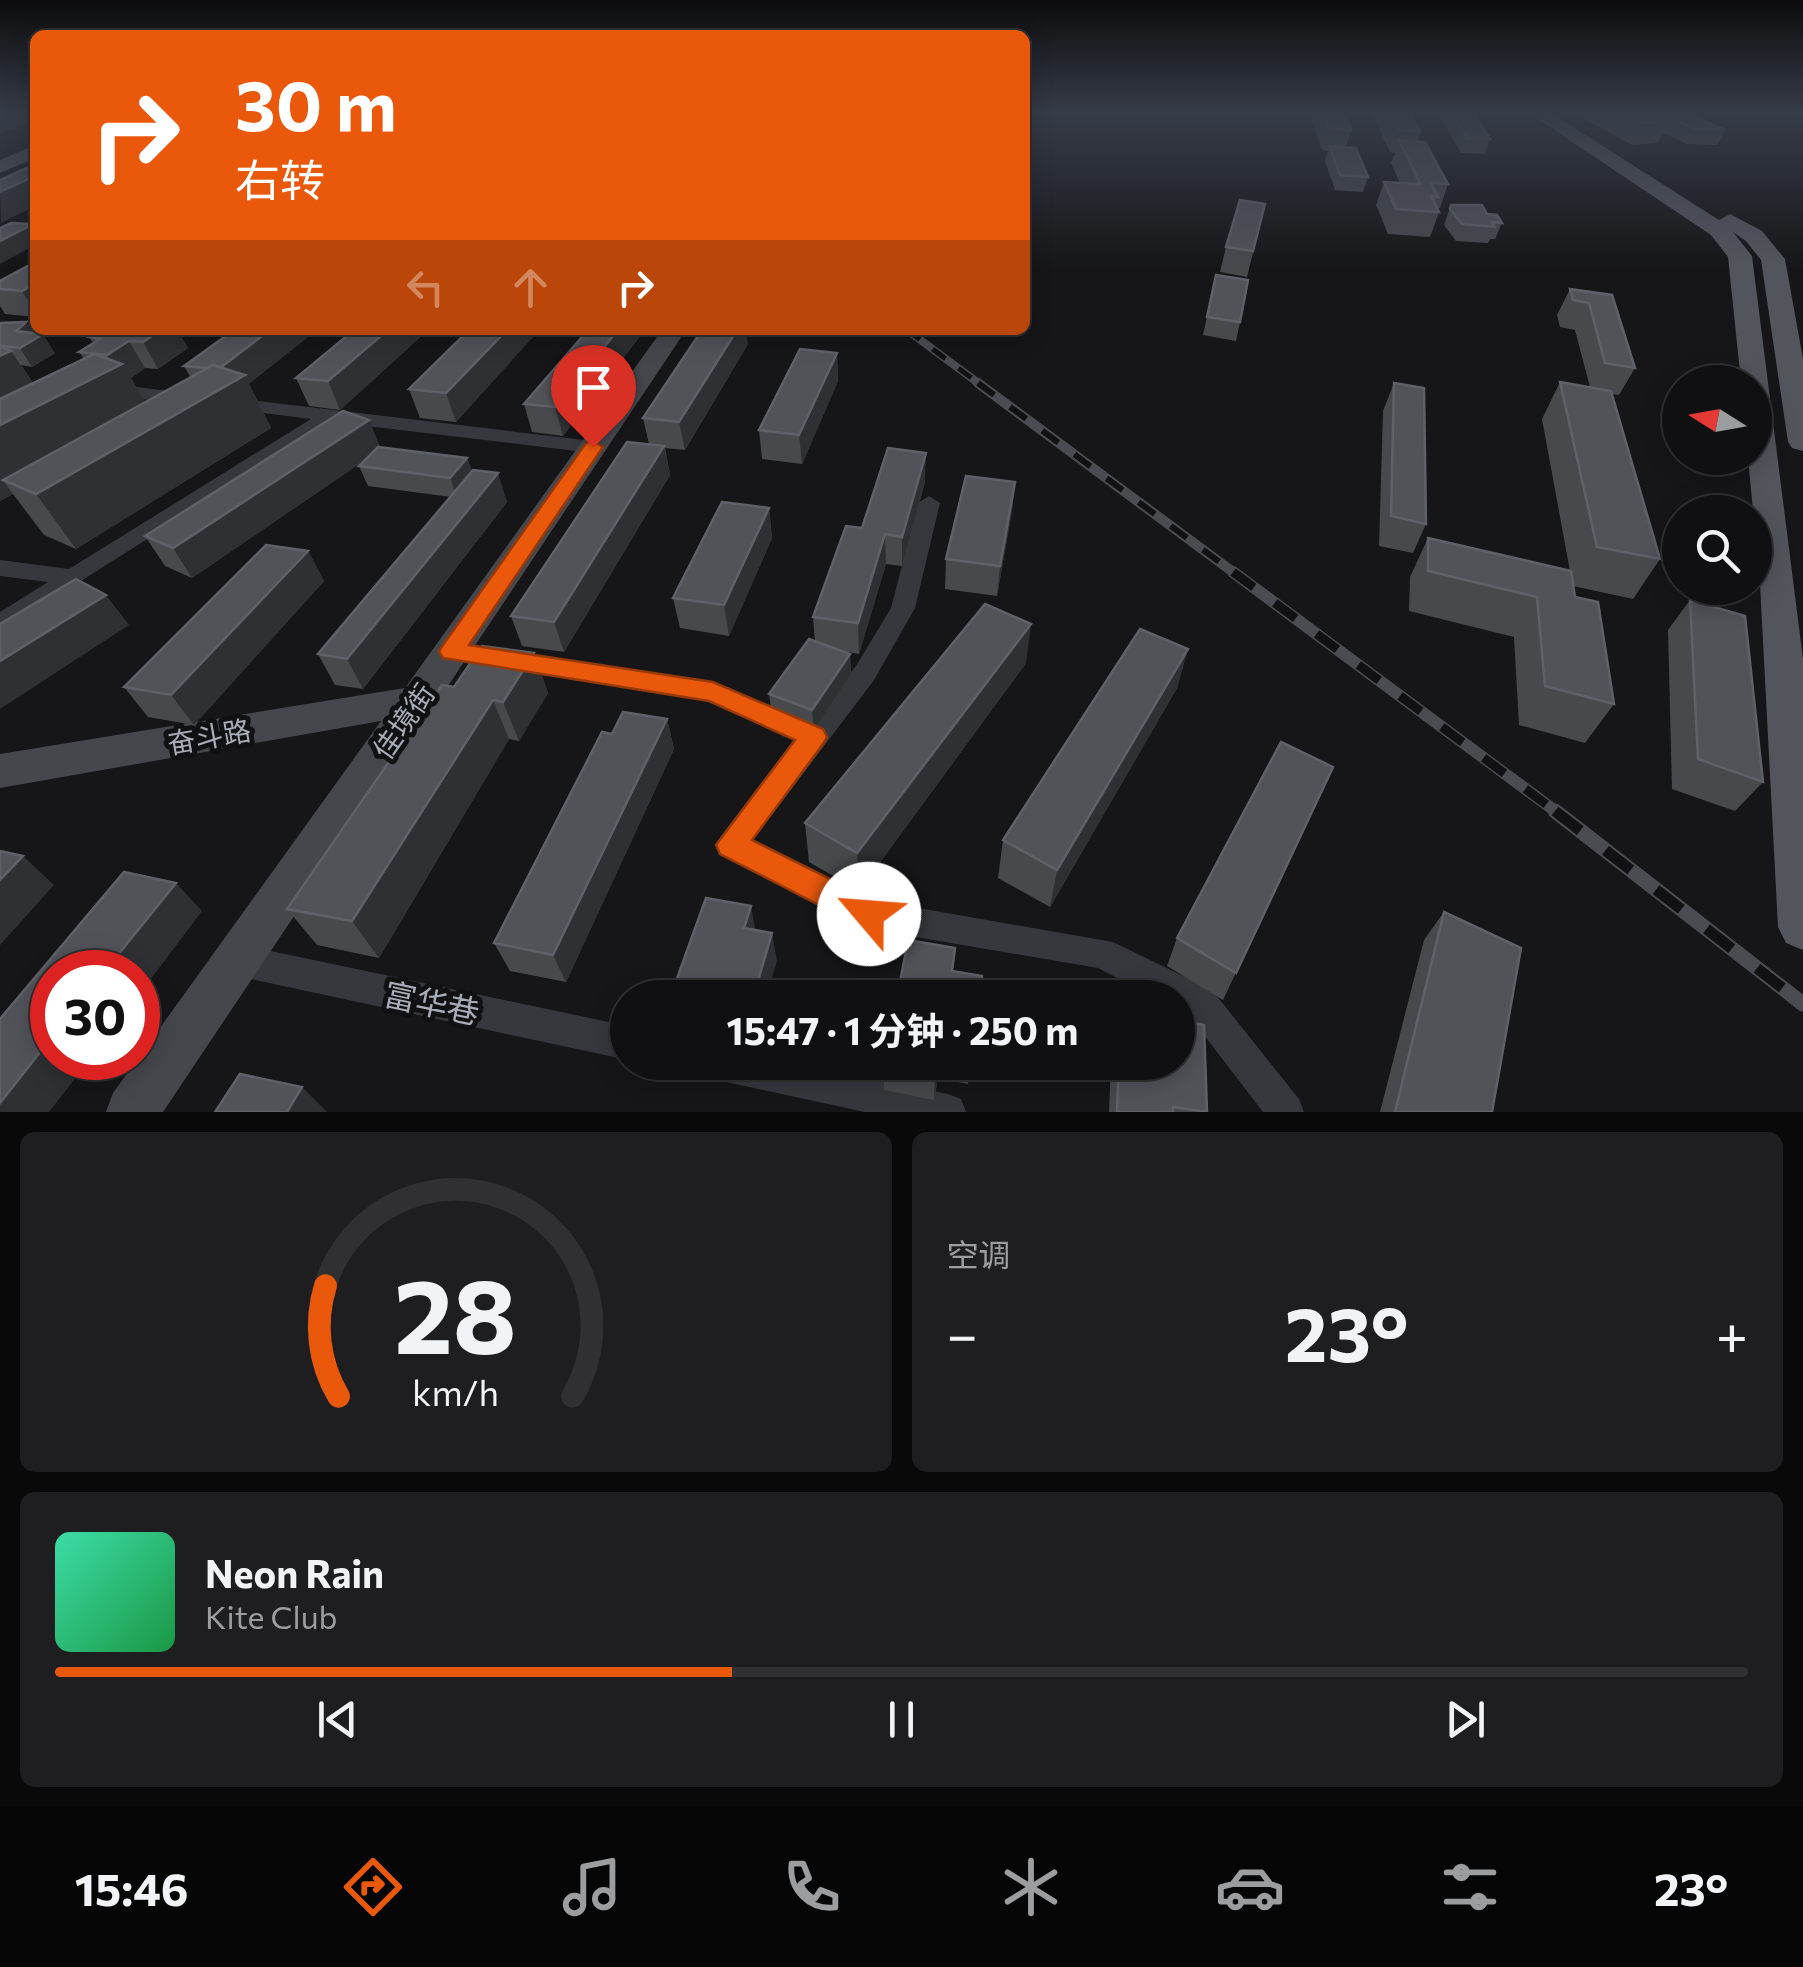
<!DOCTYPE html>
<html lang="zh">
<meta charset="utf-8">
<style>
body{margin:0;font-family:Commissioner,"Noto Sans SC",sans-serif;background:#1e1e20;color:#f1f3f6;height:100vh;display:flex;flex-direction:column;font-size:38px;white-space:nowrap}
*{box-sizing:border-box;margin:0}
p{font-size:32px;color:#9c9d9f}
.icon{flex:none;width:55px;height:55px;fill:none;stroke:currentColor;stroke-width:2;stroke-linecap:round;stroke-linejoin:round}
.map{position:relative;height:1112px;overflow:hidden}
.sheet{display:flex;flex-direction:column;gap:20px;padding:20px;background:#09090a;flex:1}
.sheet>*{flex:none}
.top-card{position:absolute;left:30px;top:30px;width:1000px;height:305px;border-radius:15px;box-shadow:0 5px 25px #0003,0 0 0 2px #303032;background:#ea580c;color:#fff;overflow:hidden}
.needle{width:65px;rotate:281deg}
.tools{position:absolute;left:1662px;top:365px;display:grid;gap:20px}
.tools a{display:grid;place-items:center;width:110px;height:110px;border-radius:50%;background:#101012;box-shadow:0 5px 25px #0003,0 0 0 2px #303032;font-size:50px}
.speed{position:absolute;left:30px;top:950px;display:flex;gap:20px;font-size:50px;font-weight:700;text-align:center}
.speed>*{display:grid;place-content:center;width:130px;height:130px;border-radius:50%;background:#101012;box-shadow:0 5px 25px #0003,0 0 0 2px #303032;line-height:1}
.speed .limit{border:15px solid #d22;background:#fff;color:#111}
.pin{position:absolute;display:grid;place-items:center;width:85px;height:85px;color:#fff;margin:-102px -42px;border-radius:50% 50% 50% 0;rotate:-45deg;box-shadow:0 0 10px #0007}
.pin .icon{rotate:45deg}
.me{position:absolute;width:110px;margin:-55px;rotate:297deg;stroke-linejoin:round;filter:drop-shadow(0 0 8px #0008)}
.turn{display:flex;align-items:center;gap:35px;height:210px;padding:0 40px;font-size:45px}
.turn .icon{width:130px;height:130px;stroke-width:2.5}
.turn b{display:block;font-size:70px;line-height:85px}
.lanes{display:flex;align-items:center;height:95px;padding:0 40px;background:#0003;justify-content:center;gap:50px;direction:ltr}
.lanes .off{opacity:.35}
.big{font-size:75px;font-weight:700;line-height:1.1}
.sheet .widget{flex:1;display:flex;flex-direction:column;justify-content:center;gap:15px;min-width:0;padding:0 35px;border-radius:15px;background:#1e1e20}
.sheet .dial{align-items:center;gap:0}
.dial svg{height:260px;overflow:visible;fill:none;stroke:#303032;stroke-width:7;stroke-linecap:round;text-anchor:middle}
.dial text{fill:#f1f3f6;stroke:none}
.song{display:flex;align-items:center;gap:30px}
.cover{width:120px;height:120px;border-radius:15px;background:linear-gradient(135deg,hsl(160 70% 55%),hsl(140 70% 35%))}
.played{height:10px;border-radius:5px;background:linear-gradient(90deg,#ea580c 40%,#303032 40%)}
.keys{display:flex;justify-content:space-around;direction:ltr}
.heat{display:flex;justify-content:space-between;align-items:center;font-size:55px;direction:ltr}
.sheet .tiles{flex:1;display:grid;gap:20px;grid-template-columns:1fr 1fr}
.widget:last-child{grid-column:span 2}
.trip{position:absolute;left:610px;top:980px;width:585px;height:100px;border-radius:50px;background:#101012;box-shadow:0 5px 25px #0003,0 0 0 2px #303032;font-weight:700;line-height:100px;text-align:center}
.dock{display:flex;height:160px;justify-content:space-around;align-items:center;background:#060607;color:#9c9d9f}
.dock .icon{width:70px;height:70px}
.dock .current{color:#ea580c}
.dock b{font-size:45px;color:#f1f3f6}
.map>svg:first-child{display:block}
</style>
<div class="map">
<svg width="1803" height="1112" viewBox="0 0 1803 1112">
<rect width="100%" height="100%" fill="#161618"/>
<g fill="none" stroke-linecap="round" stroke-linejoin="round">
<g fill="#37383d" fill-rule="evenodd">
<polygon points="113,384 185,393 194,399 185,405 107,394 104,390"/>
<polygon points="232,398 593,441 603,447 593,453 333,422 0,632 0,612 48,582 0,576 0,560 69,569 311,419 225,408 223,404"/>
<polygon points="929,496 940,503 915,608 874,680 752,841 873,900 1113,942 1212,990 1299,1099 1304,1112 1263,1112 1188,1014 1178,1008 1178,998 1156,998 1098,968 869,929 721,854 716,845 721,836 796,741 709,701 452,661 443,659 440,652 443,645 452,643 713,682 810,724 856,666 891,608 918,503"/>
<polygon points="237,944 628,1026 628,1060 237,976 225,971 221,960 225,949"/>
<polygon points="700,1062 801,1062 948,1094 961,1099 966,1112 865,1112 717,1080 705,1074"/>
</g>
<polygon fill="#45474d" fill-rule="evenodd" points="662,330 686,330 163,1112 106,1112 113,1093 381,721 0,788 0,754 405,688"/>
<g fill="#53555c" fill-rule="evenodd">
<polygon points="1529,113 1551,113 1719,220 1730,214 1762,231 1785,259 1803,359 1803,451 1792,448 1788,442 1761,260 1746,241 1733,232 1752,256 1803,659 1803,950 1786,943 1778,927 1760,584 1748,458 1755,458 1755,382 1741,382 1728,257 1711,235"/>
<polygon points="35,145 35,158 0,173 0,160"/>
</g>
<defs>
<polyline id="rail-far3" points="907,330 981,385"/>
<polyline id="rail-far2" points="978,383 1237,575"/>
<polyline id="rail-far1" points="1233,572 1558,813"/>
<polyline id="rail" points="1555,811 1803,1004"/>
</defs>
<use href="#rail-far3" stroke="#4a4c52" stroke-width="8"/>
<use href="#rail-far2" stroke="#4a4c52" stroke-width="10"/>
<use href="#rail-far1" stroke="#4a4c52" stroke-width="12"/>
<use href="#rail" stroke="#4a4c52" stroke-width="15"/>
<use href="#rail-far3" stroke="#111113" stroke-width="5" stroke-dasharray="16" stroke-linecap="butt"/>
<use href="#rail-far2" stroke="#111113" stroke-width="6" stroke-dasharray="20" stroke-linecap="butt"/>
<use href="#rail-far1" stroke="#111113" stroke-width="9" stroke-dasharray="26" stroke-linecap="butt"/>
<use href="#rail" stroke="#111113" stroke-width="11" stroke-dasharray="32" stroke-linecap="butt"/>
</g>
<g fill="#47494d">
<polygon points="1309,113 1345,113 1351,130 1346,147 1368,177 1363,192 1335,190 1325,161 1328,151 1322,150"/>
<polygon points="1372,113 1410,113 1420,132 1417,142 1448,184 1440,208 1437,208 1439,212 1430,237 1388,234 1376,205 1384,182 1400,183 1391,163 1395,153 1390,152"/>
<polygon points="1438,113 1473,113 1490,139 1485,154 1461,153"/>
<polygon points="1574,113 1687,113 1725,130 1717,145 1687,144 1663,133 1658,143 1632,145"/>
<polygon points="1265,204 1247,277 1220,272 1226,247"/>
<polygon points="1451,205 1487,214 1502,223 1495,239 1490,239 1488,243 1456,241 1444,225"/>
<polygon points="35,262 35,317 5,314 0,306 0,281"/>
<polygon points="1216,275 1240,322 1236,341 1203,335"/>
<polygon points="1570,289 1612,295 1635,368 1619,395 1612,394 1660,559 1633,599 1573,586 1575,597 1614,704 1585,743 1519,725 1514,637 1409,611 1410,577 1428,538 1570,571 1542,419 1560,382 1590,387 1575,330 1560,327 1557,315"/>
<polygon points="0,323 34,333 55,353 32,367 21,365 33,383 84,359 79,352 93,343 89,337 101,330 188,348 158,369 145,368 131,378 145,402 191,378 184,366 234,330 249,384 271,428 76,549 44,535 13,494 0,501"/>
<polygon points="354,330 428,330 340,410 309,406 296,378"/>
<polygon points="469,330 539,330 456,422 420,418 409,389"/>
<polygon points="641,335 563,436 532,432 524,404"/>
<polygon points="748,344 685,450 665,448 670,475 564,652 522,646 511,616 649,444 643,418"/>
<polygon points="837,353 838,381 802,464 762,459 759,430"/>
<polygon points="1394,383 1426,524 1413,553 1379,546 1383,411"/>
<polygon points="380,447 467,458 472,471 507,502 363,689 335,685 318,654 451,497 368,486 359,466 365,460 192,578 165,566 145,536"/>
<polygon points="925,482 902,566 886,564 859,654 842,651 850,654 851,674 814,730 772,714 769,694 815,642 813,617 862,528"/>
<polygon points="1015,482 1012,511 997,596 945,589 946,559"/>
<polygon points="769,508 772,538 729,636 680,628 673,598"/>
<polygon points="308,551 324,581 194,725 148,717 124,687"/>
<polygon points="1690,600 1763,782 1735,811 1672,789 1668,630"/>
<polygon points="1188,649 1177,688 1050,907 998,878 1003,840"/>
<polygon points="534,653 548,693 519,741 509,739 379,958 317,945 287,909 454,687"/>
<polygon points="1026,663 859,891 809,862 805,823"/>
<polygon points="667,719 674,749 566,982 510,971 494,943 612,734"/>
<polygon points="1333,767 1223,1000 1167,966 1177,938"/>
<polygon points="1444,912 1492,1112 1380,1112 1424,940"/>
<polygon points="884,1062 971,1062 968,1084 938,1078 934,1100 884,1090"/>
<polygon points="1111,1062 1178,1062 1207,1112 1109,1112"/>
</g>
<g fill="#2f3033">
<polygon points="0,113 35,113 35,120 0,134"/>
<polygon points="35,176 35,203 31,203 33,207 1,223 0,192"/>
<polygon points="33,224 35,228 35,245 0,264 0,241"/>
<polygon points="35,284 35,311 22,291"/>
<polygon points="26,322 37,338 43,334 55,353 32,367 20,348 16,331"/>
<polygon points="140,330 178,330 188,348 158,369 143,342"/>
<polygon points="270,330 317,330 249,384 271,428 76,549 36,494 218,370"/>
<polygon points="388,330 428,330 340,410 328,381"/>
<polygon points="507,330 539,330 456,422 446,393"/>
<polygon points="618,330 641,330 641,335 563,436 555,407"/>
<polygon points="737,330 746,330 748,344 685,450 679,422"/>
<polygon points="129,341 145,368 131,378 154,417 3,480 13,494 0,501 0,353 11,351 46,402 115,368 107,355"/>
<polygon points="837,353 838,381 802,464 799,435"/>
<polygon points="369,420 381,449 192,578 173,548"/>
<polygon points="664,446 670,475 564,652 554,622"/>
<polygon points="926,453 925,482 902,566 902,537"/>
<polygon points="467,458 474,477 457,497 450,478"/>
<polygon points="498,473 507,502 363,689 347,659"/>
<polygon points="1015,482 1012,511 997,596 1000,566"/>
<polygon points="769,508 772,538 729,636 724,605"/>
<polygon points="885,534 886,564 859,654 858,623"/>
<polygon points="308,551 324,581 194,725 171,695"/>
<polygon points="106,595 129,625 0,709 0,661"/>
<polygon points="1031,624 1026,663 859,891 857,853"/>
<polygon points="1188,649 1177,688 1050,907 1057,870"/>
<polygon points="534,653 548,693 519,741 503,702"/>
<polygon points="850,654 851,674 814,730 812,710"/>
<polygon points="493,700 509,739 379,958 352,921"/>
<polygon points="667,719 674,749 566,982 553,955"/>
<polygon points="23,856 54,885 0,945 0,880"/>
<polygon points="176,883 202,911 138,996 138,972 104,972"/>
<polygon points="751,906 756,934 744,928"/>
<polygon points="772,933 777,961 766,998 753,998"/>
<polygon points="52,1037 52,1058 91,1058 49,1112 0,1112 0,1103"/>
<polygon points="937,1062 938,1078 934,1100 935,1075"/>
<polygon points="302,1087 327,1112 287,1112"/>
</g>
<g fill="#525359" stroke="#5f6168" stroke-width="2.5">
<polygon points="1323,113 1345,113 1351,130 1328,128"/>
<polygon points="1389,113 1410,113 1420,132 1397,130"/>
<polygon points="1451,113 1473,113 1490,139 1467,138"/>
<polygon points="1624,113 1653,113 1669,121 1642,123"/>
<polygon points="1667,113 1687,113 1725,130 1694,129 1668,117 1674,116"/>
<polygon points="1399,140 1425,142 1448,184 1431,183 1438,197 1431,196 1439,212 1396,209 1384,182 1420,184"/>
<polygon points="1330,146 1356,148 1368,177 1340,175"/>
<polygon points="35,164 35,176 0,192 0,180"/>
<polygon points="1240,200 1265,204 1253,251 1226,247"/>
<polygon points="1451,205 1482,205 1487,214 1497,215 1502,223 1492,222 1495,227 1462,224 1450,209"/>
<polygon points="11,223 33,224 0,241 0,228"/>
<polygon points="35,262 35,284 22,291 0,289 0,281"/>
<polygon points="1216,275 1248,280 1240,322 1207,317"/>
<polygon points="1570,289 1612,295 1635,368 1605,363 1589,303 1573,300"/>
<polygon points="26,322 16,331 43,334 20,348 0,346 0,323"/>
<polygon points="101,330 161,330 143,342 129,341 107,355 79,352 100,339 89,337"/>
<polygon points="234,330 270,330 220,368 213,365 207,368 184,366"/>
<polygon points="354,330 388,330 328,381 296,378"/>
<polygon points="469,330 507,330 446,393 409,389"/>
<polygon points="588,330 618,330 555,407 524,404"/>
<polygon points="702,330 737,330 679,422 643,418"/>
<polygon points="0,347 11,351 0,356"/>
<polygon points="800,349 837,353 799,435 759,430"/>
<polygon points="94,354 122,364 0,425 0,399"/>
<polygon points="213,365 245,375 36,494 3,480"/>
<polygon points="1560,382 1611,391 1660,559 1597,547"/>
<polygon points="1394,383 1424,388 1426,524 1391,516"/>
<polygon points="343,411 369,420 173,548 145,536"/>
<polygon points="627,442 664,446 554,622 511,616"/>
<polygon points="378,447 467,458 450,478 359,466"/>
<polygon points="888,448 926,453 902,537 885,534 858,623 813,617 846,526 862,528"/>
<polygon points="473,470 498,473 347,659 318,654"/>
<polygon points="966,476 1015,482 1000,566 946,559"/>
<polygon points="722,502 769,508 724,605 673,598"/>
<polygon points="1428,538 1571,571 1575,597 1598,602 1614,704 1545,686 1537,597 1428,571"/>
<polygon points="266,545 308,551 171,695 124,687"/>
<polygon points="76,579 106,595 0,661 0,624"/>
<polygon points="1690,600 1745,616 1763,782 1698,759"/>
<polygon points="985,604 1031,624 857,853 805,823"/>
<polygon points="1140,629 1188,649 1057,870 1003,840"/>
<polygon points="809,639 850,654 812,710 769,694"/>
<polygon points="482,646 534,653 503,702 493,700 352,921 287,909 442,685 454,687"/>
<polygon points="623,712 667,719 553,955 494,943 602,732 612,734"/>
<polygon points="1281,742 1333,767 1236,973 1177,938"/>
<polygon points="0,851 23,856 0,880"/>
<polygon points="124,872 176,883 104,972 52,972 52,1037 0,1103 0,1019"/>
<polygon points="706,898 751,906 744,928 772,933 753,998 670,998"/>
<polygon points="1444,912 1521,948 1492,1112 1395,1112"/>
<polygon points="908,940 955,948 952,971 982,976 979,998 897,998"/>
<polygon points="1121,985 1171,994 1171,998 1121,998"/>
<polygon points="1178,1020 1204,1025 1207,1112 1173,1107 1173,1112 1117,1112 1119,1062 1178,1062"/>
<polygon points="884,1062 937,1062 935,1075 883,1064"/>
<polygon points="240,1074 302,1087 287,1112 215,1112"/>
</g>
<linearGradient id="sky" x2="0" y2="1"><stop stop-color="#0c0c0d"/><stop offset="0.42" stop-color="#363c48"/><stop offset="1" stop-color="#363c48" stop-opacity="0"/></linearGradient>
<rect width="1803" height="269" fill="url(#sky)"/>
<polygon fill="#ea580c" stroke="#983908" stroke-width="2.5" points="593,441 603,447 469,645 713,682 823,729 827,737 823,744 752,840 880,904 885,914 880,925 869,929 858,925 720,854 716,845 795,740 709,701 443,658 439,652 443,645 586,443"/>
<g text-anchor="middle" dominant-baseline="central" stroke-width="10" stroke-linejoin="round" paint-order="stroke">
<g font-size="28" fill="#a8adb8" stroke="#111113">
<text transform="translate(403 721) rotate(-55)">佳境街</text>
<text transform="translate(209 736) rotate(-10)">奋斗路</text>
</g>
<g font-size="32" fill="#a8adb8" stroke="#111113">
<text transform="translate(432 1002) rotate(12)">富华巷</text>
</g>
</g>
</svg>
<div class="tools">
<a><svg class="needle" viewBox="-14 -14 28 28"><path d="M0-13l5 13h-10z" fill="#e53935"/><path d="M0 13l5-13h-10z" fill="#9c9d9f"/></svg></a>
<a><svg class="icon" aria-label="search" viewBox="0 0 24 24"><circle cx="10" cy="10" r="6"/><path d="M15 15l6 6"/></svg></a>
</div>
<div class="speed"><div class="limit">30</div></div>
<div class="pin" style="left:593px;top:447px;background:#d93025"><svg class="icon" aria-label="arrive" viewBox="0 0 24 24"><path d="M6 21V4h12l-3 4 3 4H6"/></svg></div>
<svg class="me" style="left:869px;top:914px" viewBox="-20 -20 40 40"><circle r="19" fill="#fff"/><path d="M0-13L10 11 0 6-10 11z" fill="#ea580c"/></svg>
<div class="trip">15:47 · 1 分钟 · 250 m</div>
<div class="top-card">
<div class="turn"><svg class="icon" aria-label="right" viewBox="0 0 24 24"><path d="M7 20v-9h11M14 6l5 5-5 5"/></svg><div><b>30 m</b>右转</div></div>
<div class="lanes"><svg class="icon off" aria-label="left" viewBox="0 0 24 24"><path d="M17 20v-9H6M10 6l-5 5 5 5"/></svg><svg class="icon off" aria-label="ahead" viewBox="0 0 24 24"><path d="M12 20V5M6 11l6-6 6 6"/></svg><svg class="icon" aria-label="right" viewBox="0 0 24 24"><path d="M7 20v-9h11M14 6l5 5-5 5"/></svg></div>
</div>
</div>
<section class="sheet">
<div class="tiles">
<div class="widget dial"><svg viewBox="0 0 100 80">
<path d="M14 69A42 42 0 1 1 86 69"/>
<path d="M14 69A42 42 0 0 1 10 35" stroke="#ea580c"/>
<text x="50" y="56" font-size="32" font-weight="700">28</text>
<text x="50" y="72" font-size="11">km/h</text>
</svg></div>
<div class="widget"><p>空调</p>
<div class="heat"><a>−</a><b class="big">23°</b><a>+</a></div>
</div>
<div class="widget">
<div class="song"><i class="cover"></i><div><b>Neon Rain</b><p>Kite Club</p></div></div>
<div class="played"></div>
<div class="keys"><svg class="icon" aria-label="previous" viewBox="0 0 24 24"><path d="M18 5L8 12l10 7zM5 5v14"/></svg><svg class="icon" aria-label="pause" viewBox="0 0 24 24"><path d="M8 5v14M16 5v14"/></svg><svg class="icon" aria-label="next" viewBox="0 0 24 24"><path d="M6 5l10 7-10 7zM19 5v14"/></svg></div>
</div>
</div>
</section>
<nav class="dock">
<b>15:46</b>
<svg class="icon current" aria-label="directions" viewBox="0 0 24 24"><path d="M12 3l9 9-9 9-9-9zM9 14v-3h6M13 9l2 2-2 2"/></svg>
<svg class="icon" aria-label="music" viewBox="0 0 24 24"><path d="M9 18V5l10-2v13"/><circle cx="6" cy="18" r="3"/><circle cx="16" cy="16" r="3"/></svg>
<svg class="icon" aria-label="phone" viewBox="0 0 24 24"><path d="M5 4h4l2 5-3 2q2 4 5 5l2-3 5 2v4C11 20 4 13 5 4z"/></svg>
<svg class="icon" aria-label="climate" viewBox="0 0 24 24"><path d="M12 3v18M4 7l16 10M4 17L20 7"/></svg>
<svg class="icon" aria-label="car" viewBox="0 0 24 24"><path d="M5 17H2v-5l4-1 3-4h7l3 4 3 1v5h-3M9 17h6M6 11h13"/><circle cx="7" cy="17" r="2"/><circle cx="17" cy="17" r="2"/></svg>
<svg class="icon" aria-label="filters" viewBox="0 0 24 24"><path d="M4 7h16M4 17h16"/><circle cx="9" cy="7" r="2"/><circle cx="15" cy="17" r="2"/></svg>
<b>23°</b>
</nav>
